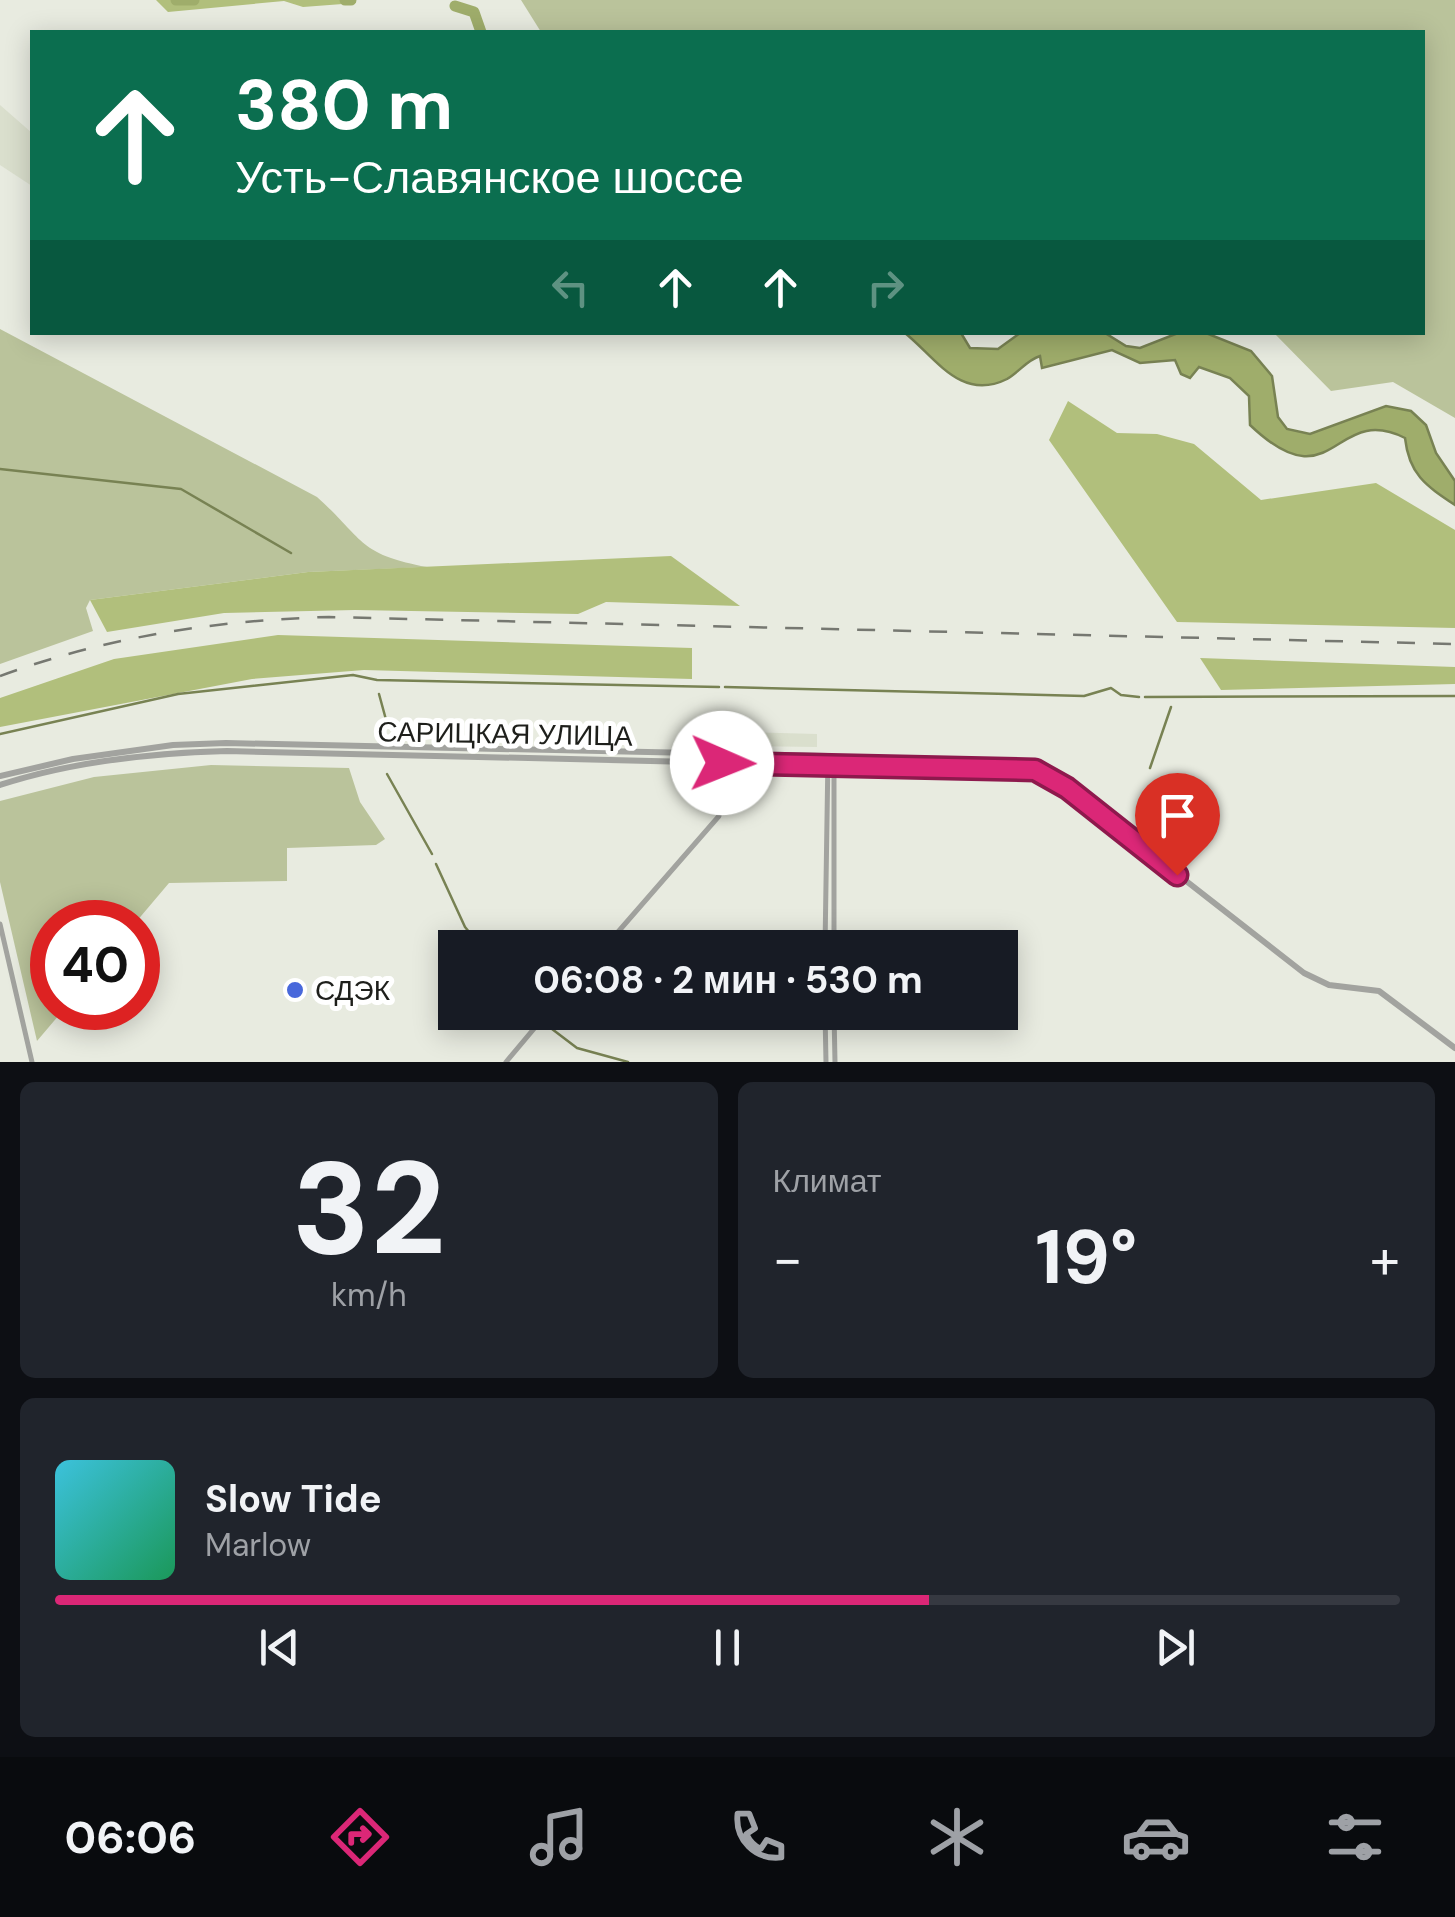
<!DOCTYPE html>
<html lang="ru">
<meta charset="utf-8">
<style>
body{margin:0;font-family:"DM Sans",sans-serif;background:#20242c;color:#f1f3f6;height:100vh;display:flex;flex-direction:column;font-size:38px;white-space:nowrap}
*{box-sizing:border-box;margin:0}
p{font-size:32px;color:#9ea1a6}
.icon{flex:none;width:55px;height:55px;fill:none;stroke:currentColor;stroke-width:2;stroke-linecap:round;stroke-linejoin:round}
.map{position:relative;height:1062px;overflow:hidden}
.details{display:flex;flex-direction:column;gap:20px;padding:20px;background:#0d0f14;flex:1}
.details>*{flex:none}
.guide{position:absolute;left:30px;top:30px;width:1395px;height:305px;border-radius:0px;box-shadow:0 5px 25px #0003;background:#0b6e4f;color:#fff;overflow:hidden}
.speed{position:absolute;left:30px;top:900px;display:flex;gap:20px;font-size:50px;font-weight:700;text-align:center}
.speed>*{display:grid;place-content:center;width:130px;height:130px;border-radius:50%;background:#171b24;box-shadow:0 5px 25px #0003;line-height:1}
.speed .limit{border:15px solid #d22;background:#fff;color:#111}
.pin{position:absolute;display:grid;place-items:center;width:85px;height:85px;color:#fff;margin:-102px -42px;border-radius:50% 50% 50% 0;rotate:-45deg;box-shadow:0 0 10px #0007}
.pin .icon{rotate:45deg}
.me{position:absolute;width:110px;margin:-55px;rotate:91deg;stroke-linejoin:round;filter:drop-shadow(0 0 8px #0008)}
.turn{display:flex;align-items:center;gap:35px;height:210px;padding:0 40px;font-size:45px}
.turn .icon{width:130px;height:130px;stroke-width:2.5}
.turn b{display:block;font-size:70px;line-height:85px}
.lanes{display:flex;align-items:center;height:95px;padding:0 40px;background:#0003;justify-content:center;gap:50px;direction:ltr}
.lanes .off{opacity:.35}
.big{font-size:75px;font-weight:700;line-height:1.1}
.details .tile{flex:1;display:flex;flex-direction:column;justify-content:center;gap:15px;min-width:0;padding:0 35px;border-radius:15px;background:#20242c}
.details .dial{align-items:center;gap:0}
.dial b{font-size:130px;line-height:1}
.song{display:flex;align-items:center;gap:30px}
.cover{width:120px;height:120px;border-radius:15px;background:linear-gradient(135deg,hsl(190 70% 55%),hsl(150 70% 35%))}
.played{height:10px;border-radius:5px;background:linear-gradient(90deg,#db2777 65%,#363941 65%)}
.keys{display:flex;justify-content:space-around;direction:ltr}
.heat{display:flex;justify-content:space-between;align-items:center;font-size:55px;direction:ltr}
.details .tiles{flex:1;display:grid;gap:20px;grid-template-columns:1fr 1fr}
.tile:last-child{grid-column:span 2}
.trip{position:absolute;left:438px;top:930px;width:580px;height:100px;border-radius:0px;background:#171b24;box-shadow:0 5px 25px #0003;font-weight:700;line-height:100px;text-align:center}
.dock{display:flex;height:160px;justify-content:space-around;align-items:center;background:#090b0e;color:#9ea1a6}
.dock .icon{width:70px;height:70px}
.dock .active{color:#db2777}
.dock b{font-size:45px;color:#f1f3f6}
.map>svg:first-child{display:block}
</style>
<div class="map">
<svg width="1455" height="1062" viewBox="0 0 1455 1062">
<rect width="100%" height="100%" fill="#e8ebe0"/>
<g fill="#dadfcd">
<polygon points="0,105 32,133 32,186 0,165"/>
<polygon points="741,732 817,734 817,747 741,746"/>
</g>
<g fill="#bac39b">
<polygon points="521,0 1455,0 1455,418 1393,382 1331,391 1274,333 1422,332 1422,32 541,32"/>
<path d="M0,329l317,168c47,42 40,57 110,70l-119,5 -218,28 -4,8 7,23 -93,33z"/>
<polygon points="211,765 349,768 360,802 385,839 376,845 287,848 287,881 169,883 136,922 52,922 52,1008 65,1008 37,1041 0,882 0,801 94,777"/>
</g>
<g fill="#b1bf7c">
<polygon points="156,0 356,0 356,3 303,7 284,1 168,12"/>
<polygon points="1068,401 1117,433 1157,434 1194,444 1261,500 1376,483 1455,530 1455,628 1177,622 1049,440"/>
<polygon points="671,556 740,606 606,602 578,614 355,610 224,613 107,632 90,600 308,572"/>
<polygon points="278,635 692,648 692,679 364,670 252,679 0,727 0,698 114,659"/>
<polygon points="1200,658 1455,667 1455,684 1221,690"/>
</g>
<path fill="#9fad6b" stroke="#788253" stroke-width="2.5" d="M905,333h56l9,15 28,1 22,-16h85l21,13 14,2 38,-15h28l45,18 21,25 6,41 9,12 23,5 76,-28 25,5 15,14 10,28 19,28v24c-30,-20 -46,-31 -50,-67 -72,-36 -71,67 -155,-13l-1,-29 -19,-18 -31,-11 -9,11 -9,-4 -6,-14 -35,3 -28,-13 -70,18 -2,-12c-13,4 -21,16 -33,23 -46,23 -71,-21 -102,-46z"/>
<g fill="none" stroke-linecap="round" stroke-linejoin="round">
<g stroke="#788253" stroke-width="2.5">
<polyline points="0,469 181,489 291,553"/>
<polyline points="725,687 1084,696 1111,688 1121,695 1139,697"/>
<polyline points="379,694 388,727"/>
<polyline points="1145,697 1455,696"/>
<polyline points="0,734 178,694 353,675 377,680 719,687"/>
<polyline points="1150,768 1171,707"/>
<polyline points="387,774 432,854"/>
<polyline points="436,864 465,927 482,948"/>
<polyline points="552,1029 577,1048 628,1062"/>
</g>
<g stroke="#9fad6b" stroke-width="11">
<polyline points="176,0 194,0"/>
<polyline points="345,0 351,0"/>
<polyline points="455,6 474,12 481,32"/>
</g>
<g stroke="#a2a39f" stroke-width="5">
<polyline points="834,766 834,948"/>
<polyline points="0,924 32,1062"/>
<polyline points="604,948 719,816 721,753"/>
<polyline points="825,948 828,756"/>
<polyline points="825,1012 826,1062"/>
<polyline points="834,1012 835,1062"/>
<polyline points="506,1062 548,1012"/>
</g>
<g stroke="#a2a39f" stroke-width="6">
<polyline points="0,776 73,759 173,745 226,743 828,756 834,765"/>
<path d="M0,785c73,-24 151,-32 227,-34l808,19 32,18 237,185 25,12 50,6 76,57"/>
</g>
<path stroke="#767871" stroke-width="2.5" stroke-dasharray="18 18" stroke-linecap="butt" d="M0,676c106,-39 217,-56 329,-59l1126,27"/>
</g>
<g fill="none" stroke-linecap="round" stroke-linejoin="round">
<defs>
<polyline id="route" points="722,763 1035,770 1067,788 1177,875"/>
</defs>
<use href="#route" stroke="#8e194d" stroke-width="25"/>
<use href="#route" stroke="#db2777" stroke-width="18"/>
</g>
<circle fill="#4868db" stroke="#fff" stroke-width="4" cx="295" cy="990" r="10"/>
<g text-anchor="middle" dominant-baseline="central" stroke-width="10" stroke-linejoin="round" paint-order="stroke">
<g font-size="28" fill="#1e1f1b" stroke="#fff">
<text transform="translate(505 734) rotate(1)">САРИЦКАЯ УЛИЦА</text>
</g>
<g font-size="28" fill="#1e1f1b" stroke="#fff" text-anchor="start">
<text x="315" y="990">СДЭК</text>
</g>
</g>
</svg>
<div class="speed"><div class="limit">40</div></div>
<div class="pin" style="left:1177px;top:875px;background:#d93025"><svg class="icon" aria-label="arrive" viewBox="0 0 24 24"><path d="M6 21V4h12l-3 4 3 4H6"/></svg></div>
<svg class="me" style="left:722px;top:763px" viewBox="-20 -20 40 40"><circle r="19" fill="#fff"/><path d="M0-13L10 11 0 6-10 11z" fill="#db2777"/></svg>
<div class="trip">06:08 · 2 мин · 530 m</div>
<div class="guide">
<div class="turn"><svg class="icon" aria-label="ahead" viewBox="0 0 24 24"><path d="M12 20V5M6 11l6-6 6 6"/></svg><div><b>380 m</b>Усть-Славянское шоссе</div></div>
<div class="lanes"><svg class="icon off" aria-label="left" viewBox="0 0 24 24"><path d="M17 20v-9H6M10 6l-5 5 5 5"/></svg><svg class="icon" aria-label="ahead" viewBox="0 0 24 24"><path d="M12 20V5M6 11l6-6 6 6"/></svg><svg class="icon" aria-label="ahead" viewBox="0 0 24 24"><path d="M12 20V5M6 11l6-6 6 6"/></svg><svg class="icon off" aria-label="right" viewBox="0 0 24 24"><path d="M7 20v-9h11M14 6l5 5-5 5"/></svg></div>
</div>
</div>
<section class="details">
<div class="tiles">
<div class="tile dial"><b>32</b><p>km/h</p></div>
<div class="tile"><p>Климат</p>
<div class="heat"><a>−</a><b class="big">19°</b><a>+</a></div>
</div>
<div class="tile">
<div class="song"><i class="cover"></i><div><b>Slow Tide</b><p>Marlow</p></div></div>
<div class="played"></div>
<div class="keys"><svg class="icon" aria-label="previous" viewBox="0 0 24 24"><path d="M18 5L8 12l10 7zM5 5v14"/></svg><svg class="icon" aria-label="pause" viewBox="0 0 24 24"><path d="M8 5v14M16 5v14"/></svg><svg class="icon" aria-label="next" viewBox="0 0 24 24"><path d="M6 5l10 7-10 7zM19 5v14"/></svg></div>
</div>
</div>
</section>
<nav class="dock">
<b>06:06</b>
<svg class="icon active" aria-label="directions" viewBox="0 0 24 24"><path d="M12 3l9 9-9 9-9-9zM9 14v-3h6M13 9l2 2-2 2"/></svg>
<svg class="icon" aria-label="music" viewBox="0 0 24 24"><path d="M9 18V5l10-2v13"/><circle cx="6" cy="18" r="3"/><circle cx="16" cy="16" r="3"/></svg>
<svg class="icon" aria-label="phone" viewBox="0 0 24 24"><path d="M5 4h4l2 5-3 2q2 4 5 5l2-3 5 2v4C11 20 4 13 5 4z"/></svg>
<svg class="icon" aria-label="climate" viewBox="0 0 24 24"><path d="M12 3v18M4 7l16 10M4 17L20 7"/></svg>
<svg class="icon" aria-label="car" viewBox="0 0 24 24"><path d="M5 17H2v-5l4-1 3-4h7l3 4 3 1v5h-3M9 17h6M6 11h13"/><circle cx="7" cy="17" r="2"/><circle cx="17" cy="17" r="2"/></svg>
<svg class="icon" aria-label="filters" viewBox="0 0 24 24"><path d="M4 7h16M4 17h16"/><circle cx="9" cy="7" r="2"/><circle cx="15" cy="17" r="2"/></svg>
</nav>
